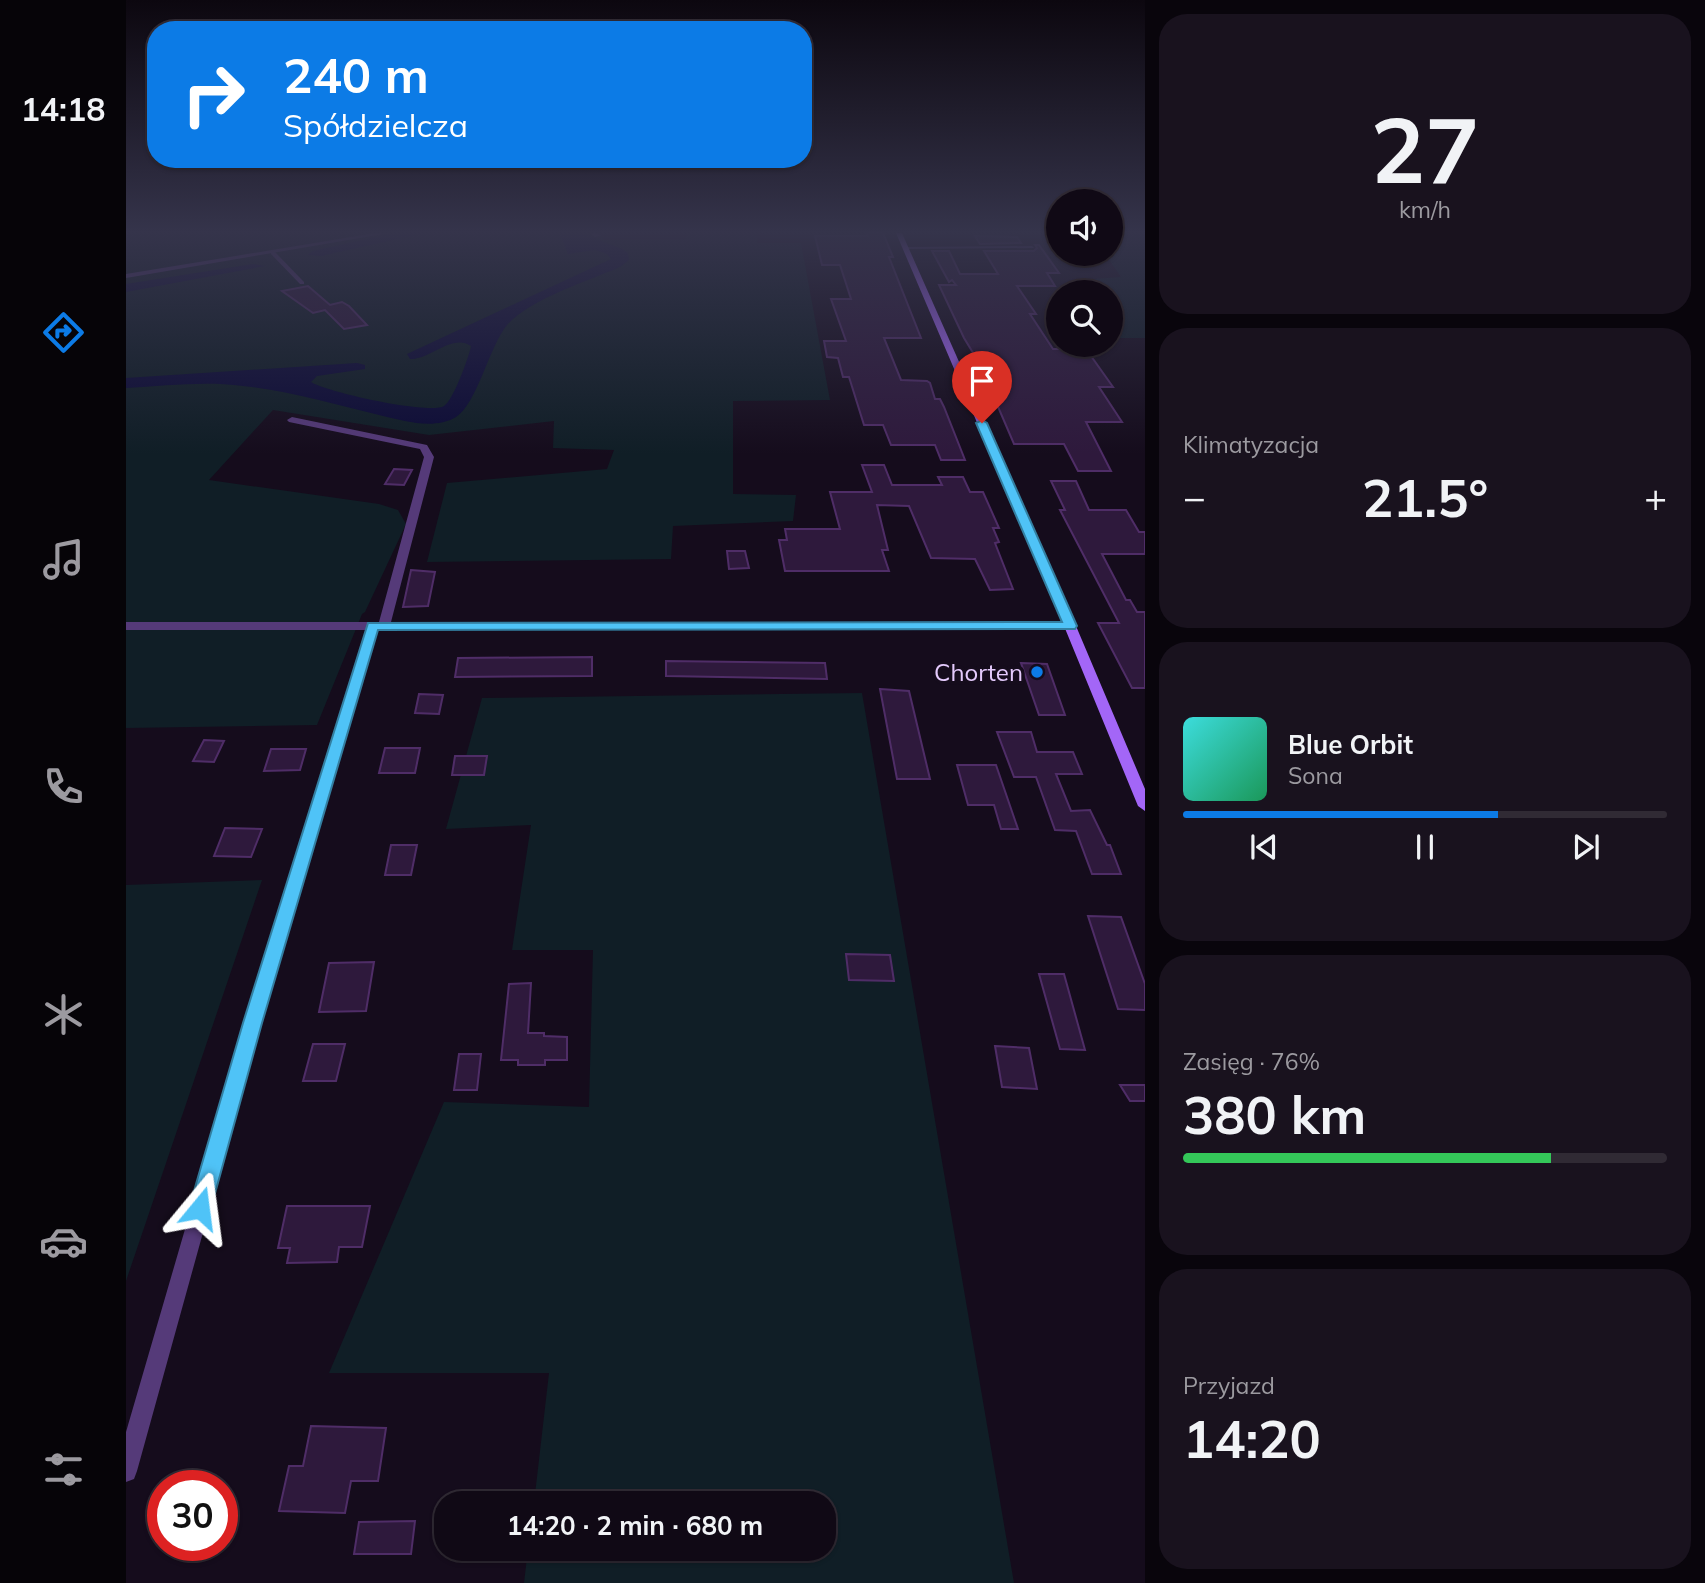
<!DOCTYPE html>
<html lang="pl">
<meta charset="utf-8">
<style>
body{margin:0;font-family:Mulish,sans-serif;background:#19121e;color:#f1f3f6;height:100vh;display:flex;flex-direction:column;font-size:26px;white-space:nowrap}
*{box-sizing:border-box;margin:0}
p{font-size:23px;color:#9c9aa0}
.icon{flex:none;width:38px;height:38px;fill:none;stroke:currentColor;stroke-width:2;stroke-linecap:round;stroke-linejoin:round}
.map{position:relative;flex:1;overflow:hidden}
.side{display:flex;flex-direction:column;gap:14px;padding:14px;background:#09050c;width:560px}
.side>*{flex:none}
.top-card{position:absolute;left:21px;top:21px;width:665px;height:147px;border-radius:28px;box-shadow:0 2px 5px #0004,0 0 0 2px #302a34;background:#0c7be6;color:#fff;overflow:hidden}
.buttons{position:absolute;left:920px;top:189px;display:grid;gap:14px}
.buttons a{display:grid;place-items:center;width:77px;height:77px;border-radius:50%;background:#100915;box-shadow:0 2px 5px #0004,0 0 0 2px #302a34;font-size:35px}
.speed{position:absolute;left:21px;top:1470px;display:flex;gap:14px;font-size:35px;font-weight:700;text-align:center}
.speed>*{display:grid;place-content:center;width:91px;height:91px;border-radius:50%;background:#100915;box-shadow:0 2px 5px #0004,0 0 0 2px #302a34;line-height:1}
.speed .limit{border:10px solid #d22;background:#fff;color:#111}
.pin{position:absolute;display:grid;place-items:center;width:60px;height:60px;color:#fff;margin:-72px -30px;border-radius:50% 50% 50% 0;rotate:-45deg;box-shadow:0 0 7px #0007}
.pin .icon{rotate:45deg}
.me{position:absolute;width:77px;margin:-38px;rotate:16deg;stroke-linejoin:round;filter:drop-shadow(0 0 5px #0008)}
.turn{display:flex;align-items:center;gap:24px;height:147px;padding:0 21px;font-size:32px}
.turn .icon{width:91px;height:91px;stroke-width:2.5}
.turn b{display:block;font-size:49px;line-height:60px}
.big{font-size:52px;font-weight:700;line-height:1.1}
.side .widget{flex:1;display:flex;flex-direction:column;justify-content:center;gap:10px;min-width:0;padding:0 24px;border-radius:28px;background:#19121e}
.side .dial{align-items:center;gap:0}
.dial b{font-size:91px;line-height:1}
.song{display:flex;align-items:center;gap:21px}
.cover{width:84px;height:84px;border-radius:10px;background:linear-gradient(135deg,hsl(180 70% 55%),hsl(150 70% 35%))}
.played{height:7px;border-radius:4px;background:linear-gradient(90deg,#0c7be6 65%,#302a34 65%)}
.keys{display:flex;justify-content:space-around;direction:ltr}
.heat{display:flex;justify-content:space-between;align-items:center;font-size:38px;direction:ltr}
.charge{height:10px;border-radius:5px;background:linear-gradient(90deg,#34c759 76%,#302a34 0)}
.trip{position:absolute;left:308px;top:1491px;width:402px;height:70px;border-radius:28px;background:#100915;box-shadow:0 2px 5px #0004,0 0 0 2px #302a34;font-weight:700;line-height:70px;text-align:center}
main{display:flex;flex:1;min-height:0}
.tab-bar{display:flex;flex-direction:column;width:126px;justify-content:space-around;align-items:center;background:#060408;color:#9c9aa0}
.tab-bar .icon{width:49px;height:49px}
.tab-bar .active{color:#0c7be6}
.tab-bar b{font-size:32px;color:#f1f3f6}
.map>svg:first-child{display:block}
</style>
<main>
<nav class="tab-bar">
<b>14:18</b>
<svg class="icon active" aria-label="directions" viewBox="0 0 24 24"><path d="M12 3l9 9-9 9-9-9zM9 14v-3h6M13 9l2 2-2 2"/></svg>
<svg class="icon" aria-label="music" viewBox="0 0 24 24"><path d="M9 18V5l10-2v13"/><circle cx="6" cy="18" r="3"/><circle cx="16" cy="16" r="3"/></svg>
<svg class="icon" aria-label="phone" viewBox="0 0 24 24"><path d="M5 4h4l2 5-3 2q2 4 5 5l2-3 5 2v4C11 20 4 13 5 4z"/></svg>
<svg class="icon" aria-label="climate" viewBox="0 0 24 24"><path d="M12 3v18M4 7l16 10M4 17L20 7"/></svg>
<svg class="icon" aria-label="car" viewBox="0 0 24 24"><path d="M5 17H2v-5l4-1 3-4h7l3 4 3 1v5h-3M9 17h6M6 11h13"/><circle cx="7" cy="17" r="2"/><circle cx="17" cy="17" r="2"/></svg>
<svg class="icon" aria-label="filters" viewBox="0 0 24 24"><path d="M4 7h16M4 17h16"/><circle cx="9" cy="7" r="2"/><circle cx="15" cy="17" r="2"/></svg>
</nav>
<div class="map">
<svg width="1019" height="1583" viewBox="0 0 1019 1583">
<rect width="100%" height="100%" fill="#150c1c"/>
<g fill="#101e26">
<polygon points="0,233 474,233 478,240 559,239 564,233 632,233 631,243 675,243 704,400 607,401 607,494 670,495 667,521 547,526 545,559 301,562 321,483 481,469 488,450 427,448 428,421 303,435 147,410 83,480 253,504 272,510 280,524 239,612 236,614 191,725 0,728"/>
<polygon points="985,233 1019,233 1019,338 987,338 985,292 960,292 953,280 995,277 979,254 985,254"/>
<polygon points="736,693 888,1583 398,1583 402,1549 698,1549 698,1503 408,1503 423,1373 203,1373 318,1102 463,1107 467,950 386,950 405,825 320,829 356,698"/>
<polygon points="136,880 0,1281 0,885"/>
</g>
<g fill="#0c0b36">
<polygon points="268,233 298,233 195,256 182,255 187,251"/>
<path d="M434,233h22l40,16 6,4 1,7 -9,7c-32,14 -90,32 -113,58 -18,22 -30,79 -51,92 -22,13 -51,4 -73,-1 -46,-11 -93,-25 -140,-30 -39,-5 -78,0 -117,2v-10l231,-15 8,2v4l-48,7 -6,6c15,10 119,33 133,24 9,-5 25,-49 27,-60 -19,-13 -41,14 -61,13l-3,-5 204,-95 -4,-5 -12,-4 -27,4z"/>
<polygon points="127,264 139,266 0,292 0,284"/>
</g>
<g fill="#2e193c" stroke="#4f2d67" stroke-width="2">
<polygon points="741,233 757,233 767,257 763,257 795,338 758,338 775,380 801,381 804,383 809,399 814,399 818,407 839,460 815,460 809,445 765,445 757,425 738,425 723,377 717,377 712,358 701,357 698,341 720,341 705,299 725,299 714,265 696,265 689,236 742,236"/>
<polygon points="849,236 891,237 895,243 854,244"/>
<polygon points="909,245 913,245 933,273 921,273 929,286 891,286 910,314 904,314 927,349 960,349 987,387 973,387 996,422 960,422 985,471 952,471 938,444 888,444 867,395 864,395 856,379 863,379 838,338 813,285 830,285 826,280 823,282 806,251 823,251 834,274 872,274 858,251 908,251 911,248"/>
<polygon points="182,286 204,305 216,302 223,306 241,325 218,329 199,310 187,313 156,291"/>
<polygon points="736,465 758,465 766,485 816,485 812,477 837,477 844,492 857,492 873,528 867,528 873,542 869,543 887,589 864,590 849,559 805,558 783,506 751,505 762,550 756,550 763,571 659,571 653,540 661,540 659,529 714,529 704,492 746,492"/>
<polygon points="268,469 286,470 278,485 259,484"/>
<polygon points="925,481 950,481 963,510 1000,510 1013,532 1019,532 1019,554 976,554 1000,600 1004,600 1011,612 1019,612 1019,688 1006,688 972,623 993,623 934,510 939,510"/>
<polygon points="601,551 619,551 623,568 603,569"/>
<polygon points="285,570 309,572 302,606 277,607"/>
<polygon points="466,657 466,676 329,677 332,658"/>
<polygon points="540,661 699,663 701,679 540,676"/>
<polygon points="895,663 921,664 939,715 913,715"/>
<polygon points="754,689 783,691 804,779 771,779"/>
<polygon points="293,694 317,695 313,714 289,713"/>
<polygon points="871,732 905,732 911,752 947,752 956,774 930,774 945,811 964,810 981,845 984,845 995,874 966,874 950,831 929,830 910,777 888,777"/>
<polygon points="78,740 98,741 88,762 67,761"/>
<polygon points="259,748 294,748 289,773 253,773"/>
<polygon points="145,749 180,749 174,770 138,771"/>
<polygon points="329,756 361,756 358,775 326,775"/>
<polygon points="831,765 870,765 892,829 875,829 868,805 842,805"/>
<polygon points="99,828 136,829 125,857 88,856"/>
<polygon points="265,845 291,845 285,875 259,875"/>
<polygon points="962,916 995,917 1019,984 1019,1010 992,1009"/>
<polygon points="720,954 764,955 768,981 723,980"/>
<polygon points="248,962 240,1011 193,1012 203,963"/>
<polygon points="913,974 938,974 959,1050 934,1049"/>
<polygon points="405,983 402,1033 418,1033 418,1036 441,1037 441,1060 419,1060 419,1065 392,1065 392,1060 375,1060 383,984"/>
<polygon points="187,1044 219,1044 210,1081 177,1081"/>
<polygon points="869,1046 903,1048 911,1089 876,1087"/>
<polygon points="333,1054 355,1054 351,1090 328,1090"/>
<polygon points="994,1085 1019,1085 1019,1101 1004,1101"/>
<polygon points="161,1206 244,1206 236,1247 213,1247 211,1262 161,1263 164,1248 152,1248"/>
<polygon points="185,1426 260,1428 252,1481 225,1481 219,1513 153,1511 163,1466 177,1466"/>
<polygon points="289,1521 285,1554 228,1554 233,1522"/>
</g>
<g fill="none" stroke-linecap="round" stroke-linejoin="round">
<g fill="#553a79" fill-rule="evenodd">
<polygon points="906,246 908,248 779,249 777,248 779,247"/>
<polygon points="145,252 149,252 178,282 178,284 174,284 145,254"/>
</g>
<g fill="#553a79" fill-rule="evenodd">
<polygon points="249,233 263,233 0,278 0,274"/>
<polygon points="464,233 471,233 474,236 469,237"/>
<polygon points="166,417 301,445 308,457 265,622 944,622 950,626 944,630 252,630 135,1023 11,1471 8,1479 0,1482 0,1432 119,1023 240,630 0,630 0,622 253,622 298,457 294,449 163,422 161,420"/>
</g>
<polygon fill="#a366f7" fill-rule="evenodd" points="770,233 776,233 950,626 1019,789 1019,811 1012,806 938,626"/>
</g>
<linearGradient id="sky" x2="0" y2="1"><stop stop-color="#0c070f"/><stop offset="0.51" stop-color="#35344b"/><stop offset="1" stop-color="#35344b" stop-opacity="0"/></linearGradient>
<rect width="1019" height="454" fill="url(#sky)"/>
<polygon fill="#4fc3f7" stroke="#337fa1" stroke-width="2" points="856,420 861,423 951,626 949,629 252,630 136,1023 85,1208 82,1215 74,1218 67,1215 63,1208 117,1023 242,623 936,622 850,423"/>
<circle fill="#0c7be6" stroke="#150c1c" stroke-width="2.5" cx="911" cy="672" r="7"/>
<g text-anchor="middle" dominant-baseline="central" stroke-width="7" stroke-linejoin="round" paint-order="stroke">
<g font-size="24" fill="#e4cafc" stroke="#150c1c" text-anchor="end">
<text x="897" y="672">Chorten</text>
</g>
</g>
</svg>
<div class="buttons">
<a><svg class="icon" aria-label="sound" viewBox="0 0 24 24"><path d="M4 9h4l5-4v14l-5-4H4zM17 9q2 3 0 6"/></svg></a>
<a><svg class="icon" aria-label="search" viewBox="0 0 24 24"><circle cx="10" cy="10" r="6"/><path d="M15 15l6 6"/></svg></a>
</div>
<div class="speed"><div class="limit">30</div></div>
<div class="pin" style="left:856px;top:423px;background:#d93025"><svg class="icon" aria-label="arrive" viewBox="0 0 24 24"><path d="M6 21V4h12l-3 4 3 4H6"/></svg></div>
<svg class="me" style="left:74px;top:1208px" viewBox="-20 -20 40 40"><path d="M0-17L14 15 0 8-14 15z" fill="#4fc3f7" stroke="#fff" stroke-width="4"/></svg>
<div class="trip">14:20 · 2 min · 680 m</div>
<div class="top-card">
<div class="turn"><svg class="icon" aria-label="right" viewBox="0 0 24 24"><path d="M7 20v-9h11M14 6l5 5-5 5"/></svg><div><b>240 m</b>Spółdzielcza</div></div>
</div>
</div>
<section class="side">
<div class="widget dial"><b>27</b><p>km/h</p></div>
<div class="widget"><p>Klimatyzacja</p>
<div class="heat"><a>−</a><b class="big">21.5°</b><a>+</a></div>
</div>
<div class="widget">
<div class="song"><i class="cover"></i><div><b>Blue Orbit</b><p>Sona</p></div></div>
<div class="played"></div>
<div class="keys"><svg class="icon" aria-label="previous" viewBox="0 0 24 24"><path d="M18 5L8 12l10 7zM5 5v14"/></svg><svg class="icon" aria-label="pause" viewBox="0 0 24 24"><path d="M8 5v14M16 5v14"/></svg><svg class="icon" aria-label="next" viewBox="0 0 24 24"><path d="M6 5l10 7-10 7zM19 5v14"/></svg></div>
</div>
<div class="widget"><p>Zasięg · 76%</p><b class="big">380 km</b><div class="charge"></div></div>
<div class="widget"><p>Przyjazd</p><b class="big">14:20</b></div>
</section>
</main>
